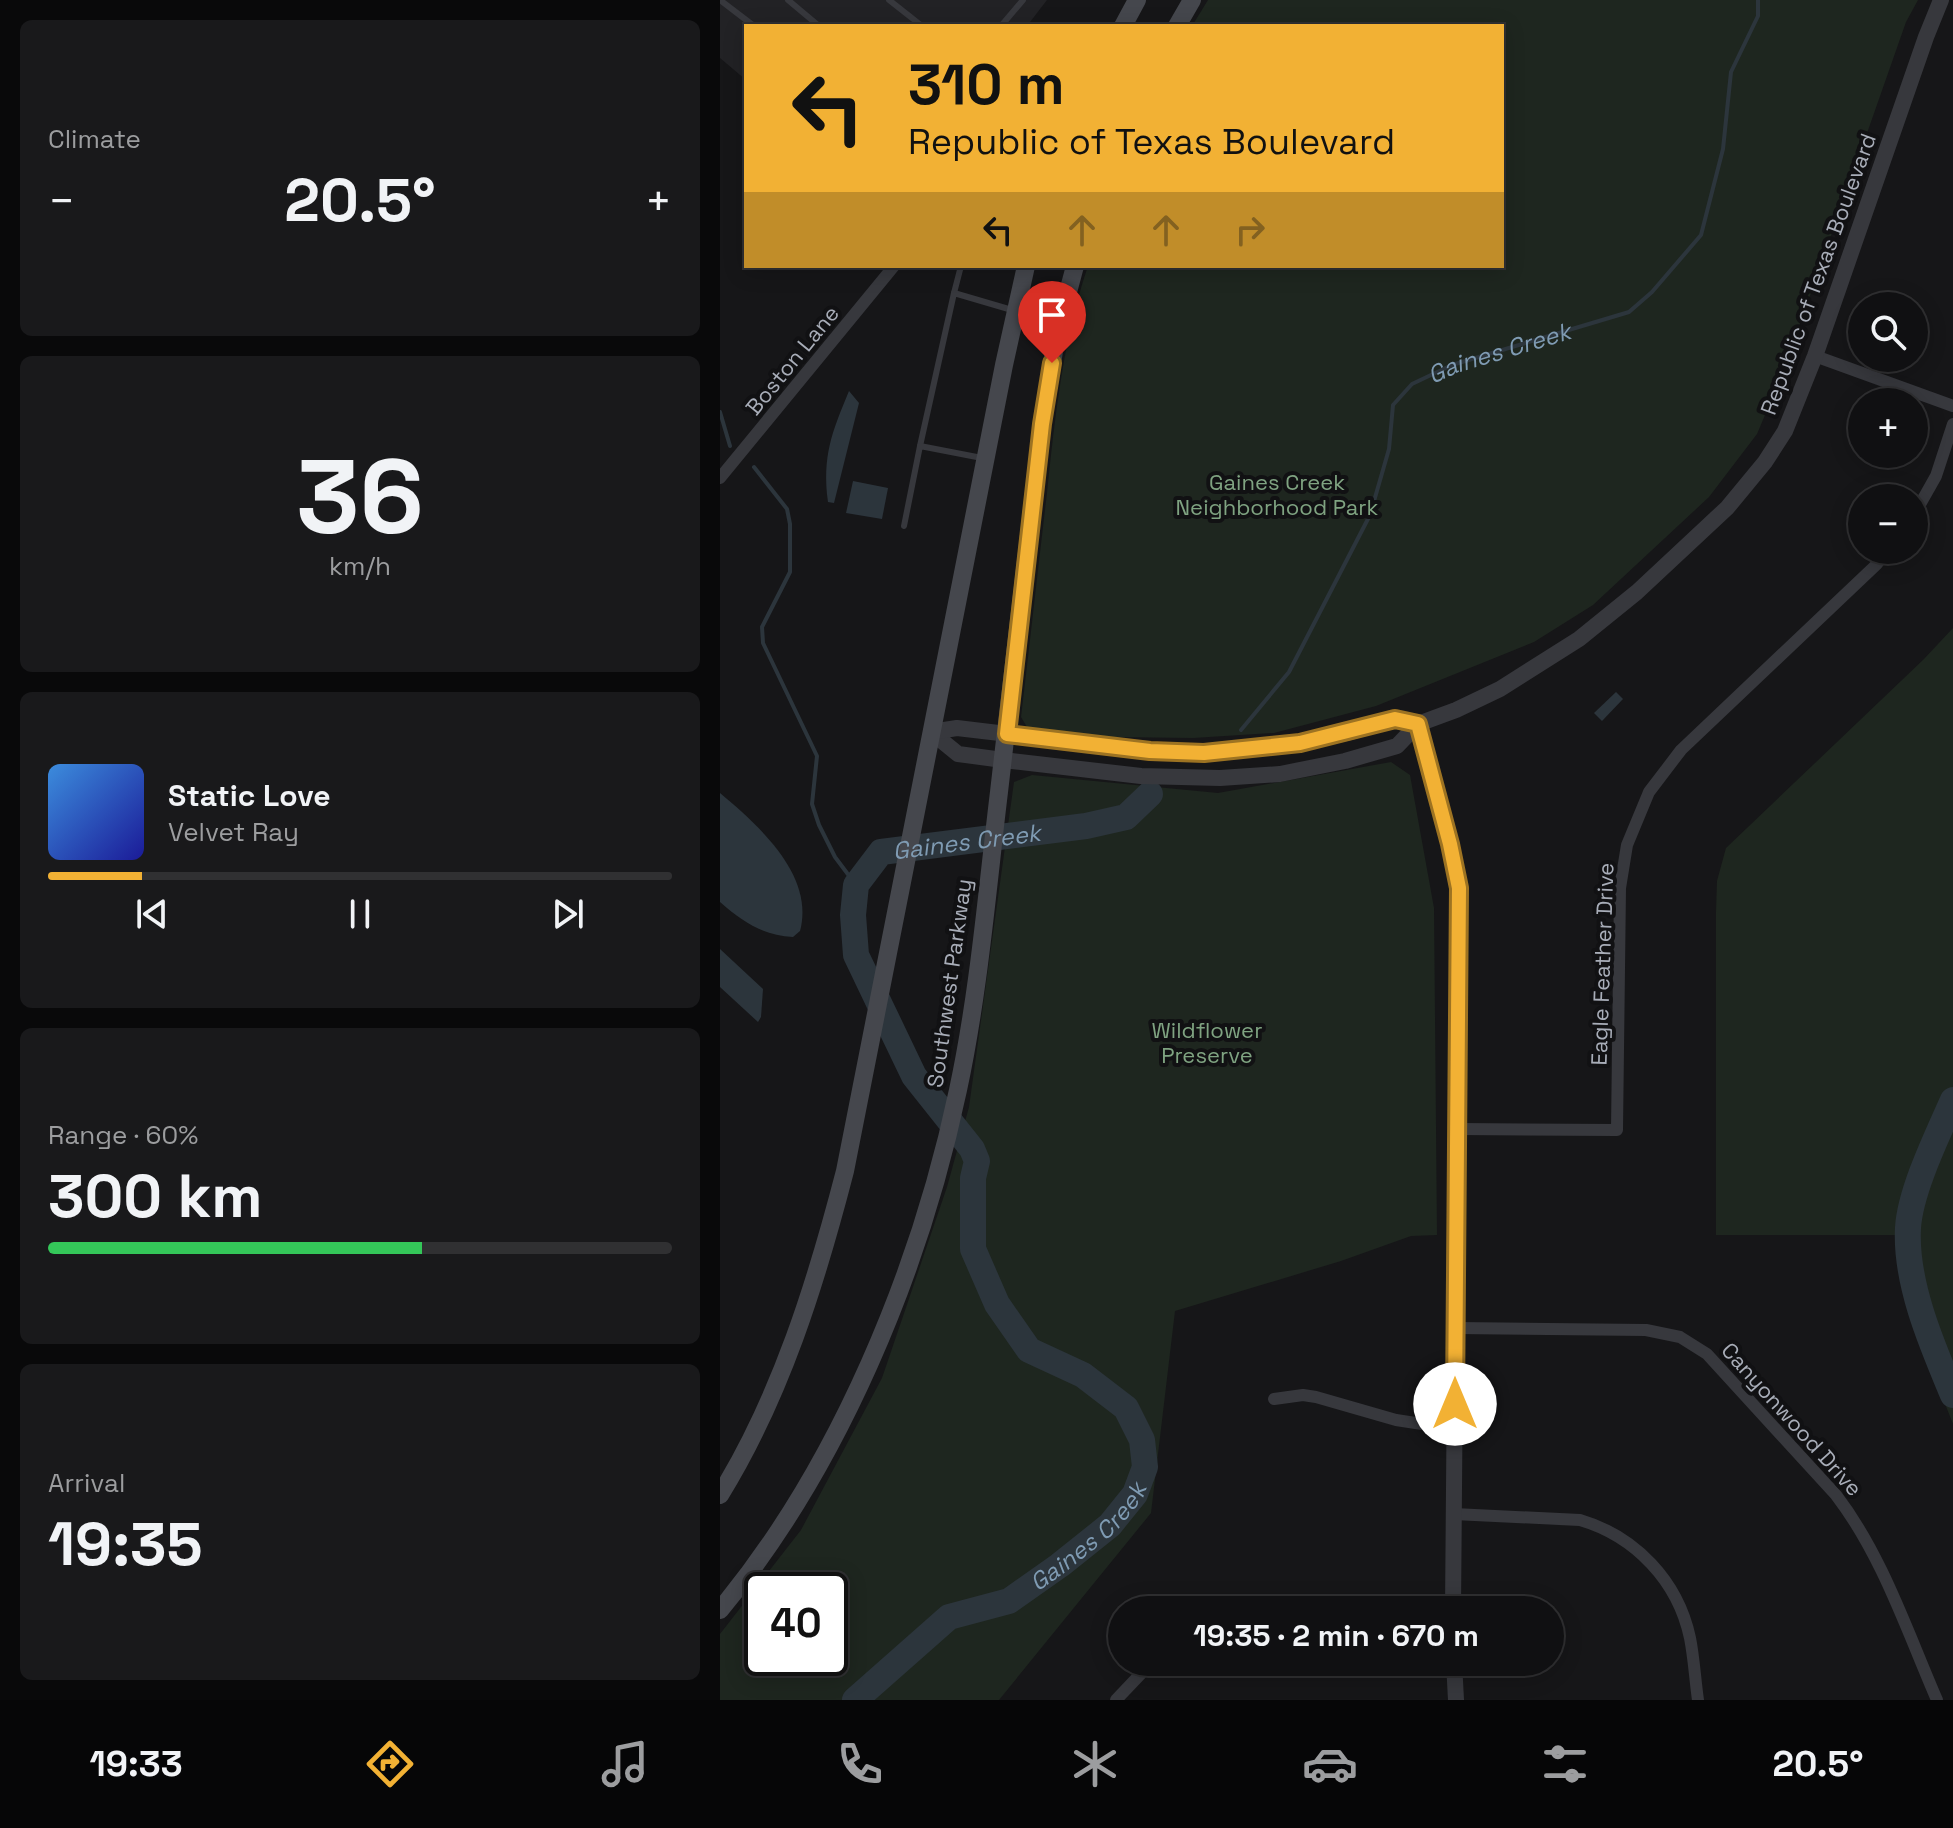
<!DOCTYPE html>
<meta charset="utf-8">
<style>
body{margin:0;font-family:"Space Grotesk",sans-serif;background:#19191b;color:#f1f3f6;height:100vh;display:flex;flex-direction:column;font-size:30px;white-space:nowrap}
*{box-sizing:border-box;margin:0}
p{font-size:26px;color:#9c9d9f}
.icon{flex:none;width:44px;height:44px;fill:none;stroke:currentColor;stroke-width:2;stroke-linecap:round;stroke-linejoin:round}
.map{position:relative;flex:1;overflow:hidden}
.details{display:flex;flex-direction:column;gap:20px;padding:20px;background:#09090a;width:720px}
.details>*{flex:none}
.top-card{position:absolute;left:24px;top:24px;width:760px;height:244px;border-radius:0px;box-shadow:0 4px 20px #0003,0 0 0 2px #303032;background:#f2b134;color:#111;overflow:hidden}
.buttons{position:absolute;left:1128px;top:292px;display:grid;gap:16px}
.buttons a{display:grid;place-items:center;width:80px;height:80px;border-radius:50%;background:#101012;box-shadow:0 4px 20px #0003,0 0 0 2px #303032;font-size:40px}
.speed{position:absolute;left:24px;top:1572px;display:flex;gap:16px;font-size:40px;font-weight:700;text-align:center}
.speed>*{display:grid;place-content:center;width:104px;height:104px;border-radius:50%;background:#101012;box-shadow:0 4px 20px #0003,0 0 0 2px #303032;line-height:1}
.speed .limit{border:4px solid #111;border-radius:12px;background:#fff;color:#111}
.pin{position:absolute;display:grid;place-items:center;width:68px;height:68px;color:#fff;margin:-82px -34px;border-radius:50% 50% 50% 0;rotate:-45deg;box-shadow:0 0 8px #0007}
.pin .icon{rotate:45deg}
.me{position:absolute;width:88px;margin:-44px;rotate:0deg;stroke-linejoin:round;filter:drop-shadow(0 0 6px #0008)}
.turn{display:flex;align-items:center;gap:28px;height:168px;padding:0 32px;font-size:36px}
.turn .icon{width:104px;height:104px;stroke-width:2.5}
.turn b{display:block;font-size:56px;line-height:68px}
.lanes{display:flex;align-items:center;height:76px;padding:0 32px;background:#0003;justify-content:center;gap:40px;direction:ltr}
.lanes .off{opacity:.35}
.big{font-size:60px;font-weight:800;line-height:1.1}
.details .card{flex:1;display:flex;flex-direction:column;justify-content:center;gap:12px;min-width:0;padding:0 28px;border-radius:12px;background:#19191b}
.details .dial{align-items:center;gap:0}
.dial b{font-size:104px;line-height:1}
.song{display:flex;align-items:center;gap:24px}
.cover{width:96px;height:96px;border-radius:12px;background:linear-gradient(135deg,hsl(210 70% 55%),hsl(240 70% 35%))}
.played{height:8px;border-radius:4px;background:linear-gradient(90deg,#f2b134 15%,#303032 15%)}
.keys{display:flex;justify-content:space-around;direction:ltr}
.heat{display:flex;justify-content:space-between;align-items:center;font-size:44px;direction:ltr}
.charge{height:12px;border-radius:6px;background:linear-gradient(90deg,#34c759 60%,#303032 0)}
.trip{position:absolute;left:388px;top:1596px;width:456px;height:80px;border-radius:40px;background:#101012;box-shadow:0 4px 20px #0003,0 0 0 2px #303032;font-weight:800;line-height:80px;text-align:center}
.dock{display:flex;height:128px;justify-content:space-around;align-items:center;background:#060607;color:#9c9d9f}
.dock .icon{width:56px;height:56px}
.dock .active{color:#f2b134}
.dock b{font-size:36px;color:#f1f3f6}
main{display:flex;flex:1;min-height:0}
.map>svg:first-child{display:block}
</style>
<main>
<section class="details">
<div class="card"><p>Climate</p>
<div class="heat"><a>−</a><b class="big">20.5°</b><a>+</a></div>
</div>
<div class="card dial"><b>36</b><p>km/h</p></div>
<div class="card">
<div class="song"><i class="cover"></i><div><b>Static Love</b><p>Velvet Ray</p></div></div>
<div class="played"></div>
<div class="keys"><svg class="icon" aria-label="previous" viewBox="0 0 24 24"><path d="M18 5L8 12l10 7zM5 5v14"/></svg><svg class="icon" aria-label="pause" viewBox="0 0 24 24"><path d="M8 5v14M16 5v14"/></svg><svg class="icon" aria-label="next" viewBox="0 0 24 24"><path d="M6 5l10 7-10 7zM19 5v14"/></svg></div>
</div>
<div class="card"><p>Range · 60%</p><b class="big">300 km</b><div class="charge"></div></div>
<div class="card"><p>Arrival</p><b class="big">19:35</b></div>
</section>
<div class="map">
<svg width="1233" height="1700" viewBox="0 0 1233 1700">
<rect width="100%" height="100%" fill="#161618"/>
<polygon fill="#222225" points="0,0 327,0 307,26 26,26 26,80 0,58"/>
<g fill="#1e261f" fill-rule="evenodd">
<path d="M488,0h710l-12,22 -122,348 -27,64 -48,63 -116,108 -59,37 -158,64 -102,27 -81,5 -79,-1 -87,-10 -6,-10c9,-75 17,-149 26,-224 8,-76 16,-154 41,-227h414v-240h-310z"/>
<path d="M1233,628v796c-24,-61 -47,-123 -55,-189h-182v-323l1,-31 9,-33 198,-189z"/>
<path d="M671,762l19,13 24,133 3,327 -26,1 -70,25 -166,50 -24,202 -152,187h-279v-66l81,-104 81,-152 65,-191 22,-80 45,-325 18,-7 186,18zM42,1590h68v68h-68z"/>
</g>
<g fill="#2c353c">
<path d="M129,391l10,12 -25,100 -6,-1c-6,-46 4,-70 21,-111z"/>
<polygon points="133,481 168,488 162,519 126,513"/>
<polygon points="896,692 903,699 882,721 874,713"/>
<path d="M0,793c38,32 95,82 80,138l-7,6c-31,-2 -50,-15 -73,-35z"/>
<polygon points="0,949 43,989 41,1017 38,1022 0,987"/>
</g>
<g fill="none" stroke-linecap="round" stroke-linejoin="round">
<g stroke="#2c353c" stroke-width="4">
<polyline points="0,412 10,446"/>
<polyline points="34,467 67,509 70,524 70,572 42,627 43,643 97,756 92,804 99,825 115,857 136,885"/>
<path id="s1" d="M521,730l48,-58 81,-157 19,-66 4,-44 19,-21 40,-19 177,-53 23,-20 49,-57 22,-86 8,-77 27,-56v-16"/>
</g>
<g stroke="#2c353c" stroke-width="26">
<path d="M1233,1100c-15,34 -43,91 -45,128 -3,55 24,117 45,167"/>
<path id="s2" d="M135,1700l94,-83 60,-16 51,-36 50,-40 25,-31 10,-27 -3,-27 -16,-32 -43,-33 -54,-25 -32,-46 -24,-55v-71l4,-17 -5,-12 -58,-73 -58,-121 -3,-40 3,-30 25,-33 205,-26 40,-9 24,-23"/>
</g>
<g stroke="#37383d" stroke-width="6">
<polyline points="0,0 34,26"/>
<polyline points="68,0 99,26"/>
<polyline points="169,0 202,26"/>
<polyline points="281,26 303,0"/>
<polyline points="234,293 241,266"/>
<polyline points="200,446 234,293 292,310"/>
<polyline points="184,526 200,446 262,458"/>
</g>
<g stroke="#37383d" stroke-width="12">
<polyline points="1095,356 1233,406"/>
<polyline points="0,478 174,266"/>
<polyline points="1194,515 1216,476 1233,424"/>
<polyline points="738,1129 897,1130 900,888 907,845 929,792 961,750 1156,565 1168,550"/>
<path d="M736,1328l190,2 34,7 27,17 129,141c46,60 71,136 101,205"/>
<polyline points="554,1399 583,1395 596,1397 676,1420 735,1429"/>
<path d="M734,1514l126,6c55,16 98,61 110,118 4,20 5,41 8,62"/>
<polyline points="396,1700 432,1662"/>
</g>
<g stroke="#37383d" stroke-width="16">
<polyline points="698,724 730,844 739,888 733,1610"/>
<polyline points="211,732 238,754 283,760 421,776 500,778 560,774 625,761 677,746 698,724 736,710 780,689 859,639 917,592 1007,508 1045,462 1065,431 1095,356 1206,37 1221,0"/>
<polyline points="211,732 237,728 430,751 484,753 580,743 627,733 675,719 698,724"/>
<polyline points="734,1662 736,1700"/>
</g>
<g stroke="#45474d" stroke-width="18">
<polyline points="403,26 417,0"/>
<polyline points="457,26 472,0"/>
<path d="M0,1495c61,-99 96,-212 125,-324l159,-806 22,-99"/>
<path d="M0,1610c119,-143 200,-340 238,-520 21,-98 29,-199 41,-298 14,-123 29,-246 43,-368l15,-91 18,-67"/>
</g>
</g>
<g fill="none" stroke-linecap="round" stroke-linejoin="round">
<defs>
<polyline id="route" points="332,363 322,424 287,734 430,751 484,753 580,743 675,719 698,724 730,844 739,888 735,1404"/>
</defs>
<use href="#route" stroke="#9d7322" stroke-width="20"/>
<use href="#route" stroke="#f2b134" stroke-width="14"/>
</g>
<g text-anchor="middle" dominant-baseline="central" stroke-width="8" stroke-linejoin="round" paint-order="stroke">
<g font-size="22" fill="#a8adb8" stroke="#111113">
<text transform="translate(1098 274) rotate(-70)">Republic of Texas Boulevard</text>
<text transform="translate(72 360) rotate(-51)">Boston Lane</text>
<text transform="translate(882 964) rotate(-88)">Eagle Feather Drive</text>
<text transform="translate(229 983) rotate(-82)">Southwest Parkway</text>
<text transform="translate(1072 1419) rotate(48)">Canyonwood Drive</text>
</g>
<g font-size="22" fill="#7fa381" stroke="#111113">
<text x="557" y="482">Gaines Creek<tspan x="557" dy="25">Neighborhood Park</tspan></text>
<text x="487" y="1030">Wildflower<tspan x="487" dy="25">Preserve</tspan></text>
</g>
<g font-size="24" font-style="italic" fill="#7f9bb3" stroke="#111113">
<text stroke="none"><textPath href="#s1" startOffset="486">Gaines Creek</textPath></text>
<text stroke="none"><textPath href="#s2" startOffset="1202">Gaines Creek</textPath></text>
<text stroke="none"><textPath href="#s2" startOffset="290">Gaines Creek</textPath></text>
</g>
</g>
</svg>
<div class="buttons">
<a><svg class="icon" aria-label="search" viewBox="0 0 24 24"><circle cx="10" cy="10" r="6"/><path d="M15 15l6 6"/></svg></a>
<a>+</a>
<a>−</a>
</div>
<div class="speed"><div class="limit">40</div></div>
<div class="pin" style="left:332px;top:363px;background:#d93025"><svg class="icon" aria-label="arrive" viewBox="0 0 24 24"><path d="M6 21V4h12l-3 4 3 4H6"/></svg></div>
<svg class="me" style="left:735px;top:1404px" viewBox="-20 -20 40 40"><circle r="19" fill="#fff"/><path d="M0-13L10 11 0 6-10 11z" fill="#f2b134"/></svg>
<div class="trip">19:35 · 2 min · 670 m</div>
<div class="top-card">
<div class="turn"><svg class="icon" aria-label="left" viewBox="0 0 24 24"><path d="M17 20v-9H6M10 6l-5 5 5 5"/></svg><div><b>310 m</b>Republic of Texas Boulevard</div></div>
<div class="lanes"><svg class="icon" aria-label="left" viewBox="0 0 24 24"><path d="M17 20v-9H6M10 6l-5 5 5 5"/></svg><svg class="icon off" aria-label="ahead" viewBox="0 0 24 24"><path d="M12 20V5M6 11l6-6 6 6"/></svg><svg class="icon off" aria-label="ahead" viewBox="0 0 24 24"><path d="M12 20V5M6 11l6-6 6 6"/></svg><svg class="icon off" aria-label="right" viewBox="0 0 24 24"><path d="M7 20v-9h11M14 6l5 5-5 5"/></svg></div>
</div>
</div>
</main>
<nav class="dock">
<b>19:33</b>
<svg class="icon active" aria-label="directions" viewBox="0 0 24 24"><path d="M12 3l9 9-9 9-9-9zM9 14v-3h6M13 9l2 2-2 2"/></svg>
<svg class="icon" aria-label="music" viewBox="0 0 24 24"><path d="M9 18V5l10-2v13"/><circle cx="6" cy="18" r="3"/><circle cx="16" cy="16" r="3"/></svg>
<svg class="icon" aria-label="phone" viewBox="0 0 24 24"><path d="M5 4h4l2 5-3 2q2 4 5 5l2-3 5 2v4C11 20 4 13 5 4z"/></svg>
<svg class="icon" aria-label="climate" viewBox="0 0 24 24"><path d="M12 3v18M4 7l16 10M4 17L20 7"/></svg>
<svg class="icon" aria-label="car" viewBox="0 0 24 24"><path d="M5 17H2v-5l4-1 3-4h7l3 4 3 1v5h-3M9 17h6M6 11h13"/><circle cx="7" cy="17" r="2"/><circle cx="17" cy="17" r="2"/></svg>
<svg class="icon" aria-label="filters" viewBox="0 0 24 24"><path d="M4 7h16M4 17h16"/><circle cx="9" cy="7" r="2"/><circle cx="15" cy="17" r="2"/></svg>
<b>20.5°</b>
</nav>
